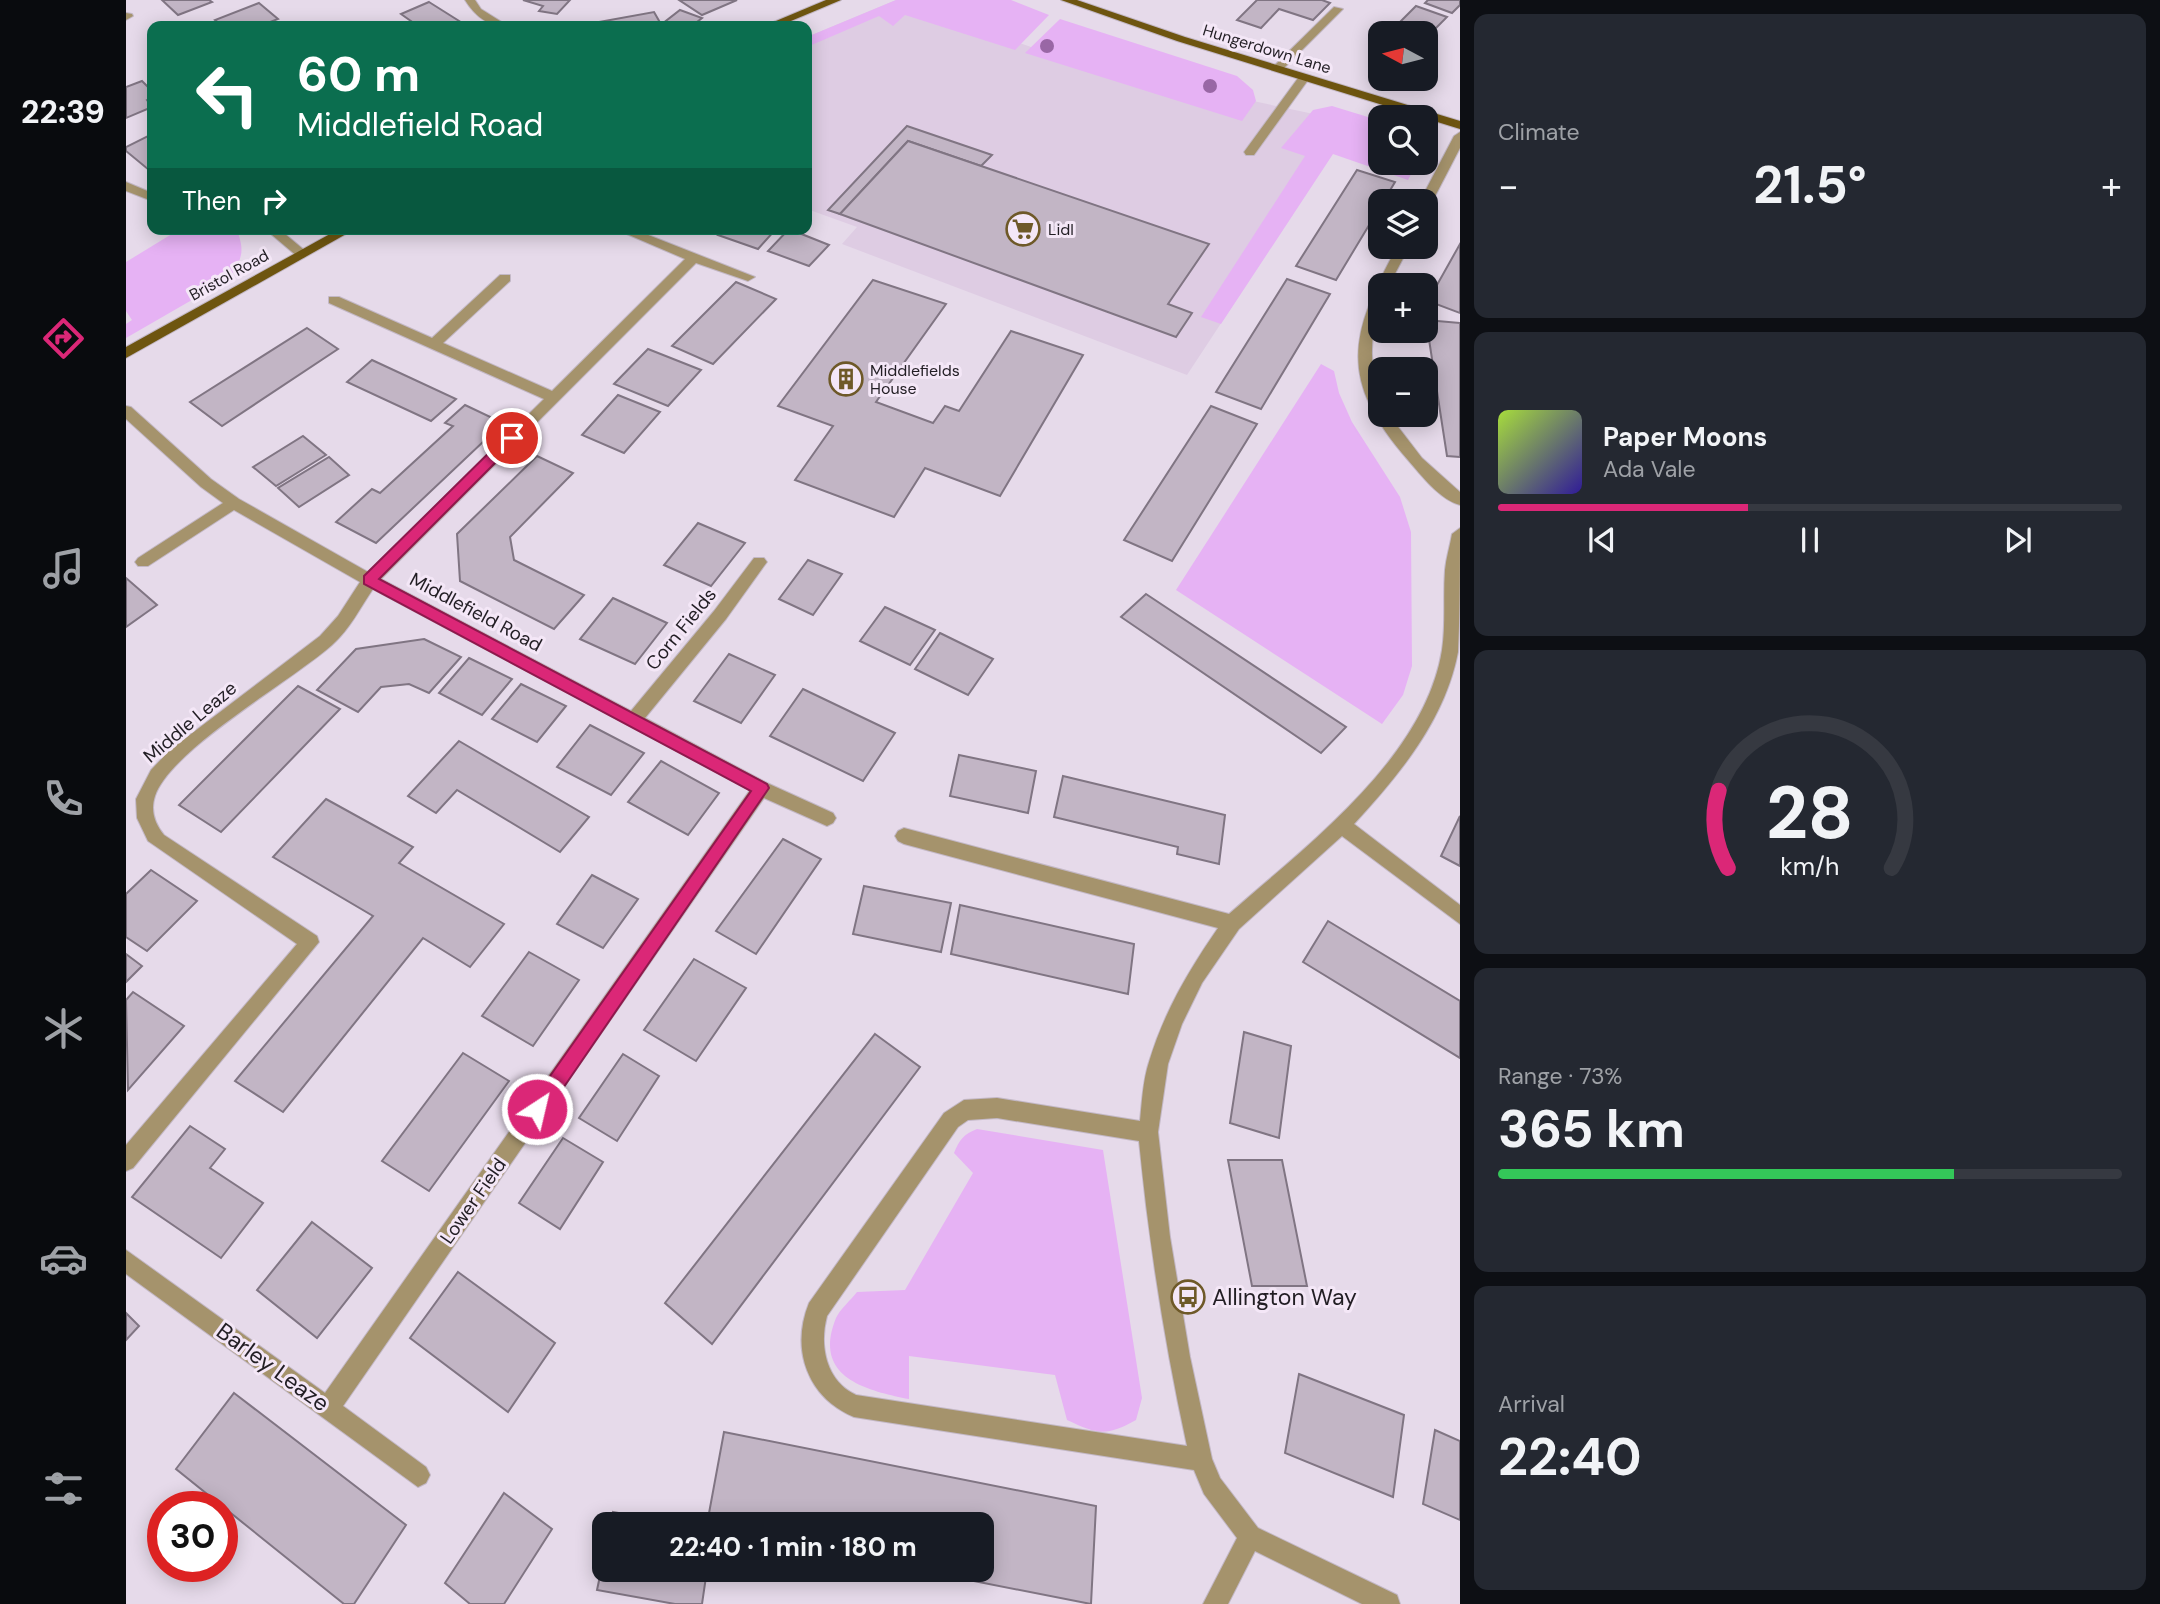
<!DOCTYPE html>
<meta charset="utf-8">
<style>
body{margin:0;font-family:"DM Sans",sans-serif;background:#242831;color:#f1f3f6;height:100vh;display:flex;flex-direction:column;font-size:26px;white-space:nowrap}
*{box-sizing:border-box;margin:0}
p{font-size:23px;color:#9ea1a6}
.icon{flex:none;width:38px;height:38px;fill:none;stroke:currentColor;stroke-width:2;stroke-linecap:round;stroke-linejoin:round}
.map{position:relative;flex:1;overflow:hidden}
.panel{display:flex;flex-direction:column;gap:14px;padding:14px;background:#0d0f14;width:700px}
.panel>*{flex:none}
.guide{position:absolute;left:21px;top:21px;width:665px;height:214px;border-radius:14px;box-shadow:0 4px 18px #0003;background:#0b6e4f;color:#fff;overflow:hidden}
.needle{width:46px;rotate:277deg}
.tools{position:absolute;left:1242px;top:21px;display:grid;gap:14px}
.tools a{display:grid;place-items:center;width:70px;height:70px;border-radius:14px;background:#171b24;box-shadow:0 4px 18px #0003;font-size:35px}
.speed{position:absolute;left:21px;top:1491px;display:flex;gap:14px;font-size:35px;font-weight:700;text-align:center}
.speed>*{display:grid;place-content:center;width:91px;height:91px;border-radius:50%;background:#171b24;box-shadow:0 4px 18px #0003;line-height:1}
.speed .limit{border:10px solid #d22;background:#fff;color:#111}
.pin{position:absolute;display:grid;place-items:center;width:60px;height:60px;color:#fff;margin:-30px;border:4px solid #fff;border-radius:50%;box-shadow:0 2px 7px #0007}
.me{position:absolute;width:77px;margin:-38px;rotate:35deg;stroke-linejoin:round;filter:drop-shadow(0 0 5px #0008)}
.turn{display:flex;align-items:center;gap:24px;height:147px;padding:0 35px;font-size:32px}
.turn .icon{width:91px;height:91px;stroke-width:2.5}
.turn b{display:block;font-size:49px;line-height:60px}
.then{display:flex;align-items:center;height:66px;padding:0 35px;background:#0003;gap:14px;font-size:26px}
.big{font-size:52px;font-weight:700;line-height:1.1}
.panel .widget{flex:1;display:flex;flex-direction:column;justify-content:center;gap:10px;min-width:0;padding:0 24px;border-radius:14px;background:#242831}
.panel .dial{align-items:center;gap:0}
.dial svg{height:182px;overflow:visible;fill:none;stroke:#363941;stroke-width:7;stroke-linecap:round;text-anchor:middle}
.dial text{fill:#f1f3f6;stroke:none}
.song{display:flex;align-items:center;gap:21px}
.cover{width:84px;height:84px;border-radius:10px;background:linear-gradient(135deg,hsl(80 70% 55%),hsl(250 70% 35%))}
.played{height:7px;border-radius:4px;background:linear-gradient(90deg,#db2777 40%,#363941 40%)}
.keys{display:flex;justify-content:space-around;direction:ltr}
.heat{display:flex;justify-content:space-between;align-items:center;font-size:38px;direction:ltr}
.charge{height:10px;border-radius:5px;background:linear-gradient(90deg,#34c759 73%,#363941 0)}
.trip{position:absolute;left:466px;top:1512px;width:402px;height:70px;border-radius:14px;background:#171b24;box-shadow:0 4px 18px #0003;font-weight:700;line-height:70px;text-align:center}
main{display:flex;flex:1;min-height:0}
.dock{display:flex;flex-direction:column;width:126px;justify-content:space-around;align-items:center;background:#090b0e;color:#9ea1a6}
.dock .icon{width:49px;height:49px}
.dock .selected{color:#db2777}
.dock b{font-size:32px;color:#f1f3f6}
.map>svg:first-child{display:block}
</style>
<main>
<nav class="dock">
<b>22:39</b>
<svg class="icon selected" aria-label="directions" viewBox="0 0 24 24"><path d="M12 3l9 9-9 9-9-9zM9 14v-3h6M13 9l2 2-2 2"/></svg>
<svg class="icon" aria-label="music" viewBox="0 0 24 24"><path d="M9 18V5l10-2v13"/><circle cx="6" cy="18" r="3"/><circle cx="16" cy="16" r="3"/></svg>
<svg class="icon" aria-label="phone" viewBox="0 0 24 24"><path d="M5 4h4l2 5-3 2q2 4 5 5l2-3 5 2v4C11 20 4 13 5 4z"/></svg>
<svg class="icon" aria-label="climate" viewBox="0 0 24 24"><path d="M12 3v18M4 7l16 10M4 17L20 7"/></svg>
<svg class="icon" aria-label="car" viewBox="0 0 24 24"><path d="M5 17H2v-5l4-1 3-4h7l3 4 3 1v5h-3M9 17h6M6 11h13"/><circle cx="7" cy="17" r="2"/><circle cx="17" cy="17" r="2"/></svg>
<svg class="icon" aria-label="filters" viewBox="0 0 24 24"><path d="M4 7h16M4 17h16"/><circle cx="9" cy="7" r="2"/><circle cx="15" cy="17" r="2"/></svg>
</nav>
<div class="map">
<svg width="1334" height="1604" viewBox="0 0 1334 1604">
<rect width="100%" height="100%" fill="#e6daea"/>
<polygon fill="#decce3" points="770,0 925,54 987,71 1183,113 1224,127 1061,375 716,244 731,227 681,209 681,37"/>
<g fill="#e6b2f4">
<polygon points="770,0 885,0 923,15 889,50 779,15 767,26 753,16 681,47 681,37"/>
<polygon points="934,19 1111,76 1127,90 1130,101 1116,121 899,53"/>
<polygon points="1206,106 1255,121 1255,163 1291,163 1282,180 1207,154 1095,324 1075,317 1179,156 1155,148 1187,110"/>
<path d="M54,229l57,1c8,22 5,28 -7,48l-104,60v-14l6,-4 -6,-9v-49z"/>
<polygon points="1195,364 1208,371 1213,393 1226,422 1274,497 1285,532 1286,666 1277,695 1256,724 1050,590"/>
<path d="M851,1129l126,21 39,248 -6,22c-30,17 -39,14 -69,0l-12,-45 -146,-19v43c-44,-9 -97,-22 -73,-81 4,-9 15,-18 21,-26l48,-2 68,-117 -19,-20c5,-13 10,-19 23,-24z"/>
</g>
<g fill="#c2b5c5" stroke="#807583" stroke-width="2">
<polygon points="36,0 83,0 86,2 52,15"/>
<polygon points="397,0 444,0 431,14 413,11 417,6"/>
<polygon points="553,0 611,0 576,15"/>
<polygon points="1131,0 1196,0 1204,3 1187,20 1153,9 1135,28 1111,20"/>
<polygon points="1302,0 1334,0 1334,5 1326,13 1299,3"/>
<polygon points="303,2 341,26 292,26 275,14"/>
<polygon points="133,3 152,19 134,26 96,26 89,20"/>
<polygon points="1290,6 1321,17 1300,38 1300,33 1263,33"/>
<polygon points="554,10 576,18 566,26 536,24"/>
<polygon points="528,12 536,26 475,26 473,22"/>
<polygon points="16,81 26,91 26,97 21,100 26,107 0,118 0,87"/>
<polygon points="781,126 866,155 855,166 782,141 714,214 702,210"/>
<polygon points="26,134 26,169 23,170 0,151 0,147"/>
<polygon points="782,141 1083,244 1042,304 1066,313 1050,337 714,214"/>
<polygon points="1231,170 1269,182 1210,280 1170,266"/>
<polygon points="598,229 650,229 632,249 592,235"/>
<polygon points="663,229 703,245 683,266 642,251"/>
<polygon points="1334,244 1334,313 1302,301"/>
<polygon points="1161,279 1204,294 1135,409 1090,392"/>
<polygon points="747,280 820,304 750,402 807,423 819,406 833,411 885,331 957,355 874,496 799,468 768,517 669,480 707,426 652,406"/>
<polygon points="610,282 650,299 587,364 546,346"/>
<polygon points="1300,320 1334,323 1334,457 1321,456"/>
<polygon points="181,328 212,349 96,426 64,402"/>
<polygon points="522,349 575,370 542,406 488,384"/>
<polygon points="246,360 330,399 305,421 221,382"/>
<polygon points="492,395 534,412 498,453 456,435"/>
<polygon points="339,405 377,423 250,543 210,522 246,489 254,493 327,426 319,423"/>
<polygon points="1085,406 1131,424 1046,561 998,540"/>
<polygon points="177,436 200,455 150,486 127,467"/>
<polygon points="411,456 447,473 384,537 388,560 458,595 428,629 334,581 331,534"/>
<polygon points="203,457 223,475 173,507 152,488"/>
<polygon points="572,523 619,543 585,586 538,565"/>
<polygon points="682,560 716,574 687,615 653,599"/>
<polygon points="0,578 31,605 0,627"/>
<polygon points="1020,594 1220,727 1195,753 995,617"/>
<polygon points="487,598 541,623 509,664 454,639"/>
<polygon points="759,607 809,630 784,665 734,641"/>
<polygon points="814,633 867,659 842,695 789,669"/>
<polygon points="298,639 335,657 303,693 283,684 255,687 232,712 191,690 230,649"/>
<polygon points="603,654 649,675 615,723 568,701"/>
<polygon points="343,658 386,679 356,715 313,693"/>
<polygon points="395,684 440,706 411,742 366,719"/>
<polygon points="172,686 214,709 95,832 53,805"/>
<polygon points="677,689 769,733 737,781 644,736"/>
<polygon points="464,725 518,753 485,795 431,767"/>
<polygon points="333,741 463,817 434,852 331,790 310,813 282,796"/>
<polygon points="833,755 910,771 902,813 824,796"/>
<polygon points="535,761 593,793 562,835 502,802"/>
<polygon points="937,776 1099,815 1093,864 1051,854 1052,847 928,817"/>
<polygon points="200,799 287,847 273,863 378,924 344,967 297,938 157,1112 109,1081 247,916 147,857"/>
<polygon points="1334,816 1334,866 1315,856"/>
<polygon points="657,839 695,859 630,954 590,931"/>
<polygon points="25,870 71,901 21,951 0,937 0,894"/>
<polygon points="466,875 512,899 477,948 431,924"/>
<polygon points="738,886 825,903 815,952 727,934"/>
<polygon points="834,905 1008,944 1002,994 825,954"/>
<polygon points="1202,921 1334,1001 1334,1058 1177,962"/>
<polygon points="403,952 453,980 407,1046 356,1016"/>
<polygon points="0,954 16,966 0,982"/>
<polygon points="568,959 620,988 570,1061 518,1030"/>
<polygon points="7,992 58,1026 2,1090 0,1000"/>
<polygon points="1118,1032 1165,1046 1153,1138 1104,1123"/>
<polygon points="749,1034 794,1067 586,1344 539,1303"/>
<polygon points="337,1053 383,1081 303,1191 256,1161"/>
<polygon points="497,1054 533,1076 491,1141 453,1118"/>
<polygon points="64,1126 99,1149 84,1168 137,1203 95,1258 6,1197"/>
<polygon points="437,1138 477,1162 434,1229 393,1203"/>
<polygon points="1102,1160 1156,1160 1181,1286 1126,1286"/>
<polygon points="186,1222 246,1268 191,1338 131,1290"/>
<polygon points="332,1272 429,1343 382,1412 284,1338"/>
<polygon points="0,1313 13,1326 0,1340"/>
<polygon points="1173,1374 1278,1415 1267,1497 1159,1453"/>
<polygon points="108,1393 280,1525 228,1604 218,1604 50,1469"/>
<polygon points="1309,1430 1334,1441 1334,1520 1297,1504"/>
<polygon points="598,1432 970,1506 965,1604 792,1570 856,1570 856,1524 581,1524"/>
<polygon points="378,1493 426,1529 378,1604 344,1604 319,1583"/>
<polygon points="487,1512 555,1524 485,1524"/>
<polygon points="478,1557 478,1570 581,1570 576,1604 549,1604 471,1590"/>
</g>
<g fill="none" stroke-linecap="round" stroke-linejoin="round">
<defs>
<g id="minor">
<path d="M339,0h10l6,9 27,17c-20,1 -33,-10 -43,-26z"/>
<polygon points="1208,7 1217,9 1156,70 1148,70 1148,66"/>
<polygon points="0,13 6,14 7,16 0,20"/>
<polygon points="1175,74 1185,76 1128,155 1120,155 1118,152"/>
<polygon points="1334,132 1334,148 1306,202 1300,206 1300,201 1294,201 1328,136"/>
<polygon points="0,182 26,193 26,201 0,191"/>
<polygon points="139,229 153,229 183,254 177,258 172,257"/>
<path d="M489,229h18l122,48 -7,4 -52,-18 -315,316 250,132 83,-100 40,-53h10l3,4 -3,4 -38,53 -81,99 122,65 66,30 3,5 -3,5 -6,3 -63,-28 -421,608 83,61 4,8 -4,8 -8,4 -292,-213v-24l199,143 425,-603 -377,-201c-13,19 -23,40 -41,56 -39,35 -162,105 -177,151 -5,15 0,28 9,39l153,101 2,6 -186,226 -7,3v-26l171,-201 -149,-103 -11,-23 -1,-19 15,-29 19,-20 150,-114 18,-20 22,-34 -126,-72 -86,56h-10l-3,-4 3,-4 85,-55 -22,-16 -75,-68v-13l5,1 80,72 28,20 129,73 176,-173 -215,-96v-6h10l93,41 68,-63h10v6l-67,62 109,48 133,-132z"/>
<path d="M1271,247h12l-20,38h-8c0,23 -9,43 -9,65 -1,23 9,43 9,65h8l33,43 38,34v13c-20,-5 -39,-30 -52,-45 -71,-81 -58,-126 -11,-213z"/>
<path d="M1334,528c0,38 0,88 -2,124 -13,68 -58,122 -104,172l106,81v19l-118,-88 -103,93 -37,54 -20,41 -14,40 -10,68 12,105 20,120 22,102 8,19 38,50 139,67 3,9h-38l-107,-53 -27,53h-25l34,-66 -33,-44 -10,-24 -340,-53c-46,-19 -64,-67 -45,-114l135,-190 20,-13 33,-2 143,23c2,-20 3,-41 9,-59 15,-50 40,-92 69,-134l-314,-84 -6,-3 -3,-5 3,-5 6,-3 325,86c77,-68 196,-156 213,-264 4,-26 1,-53 3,-80 1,-12 5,-24 7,-36zM871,1118l142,23c10,103 26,204 48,305l-331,-51c-30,-14 -37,-49 -29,-79l131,-189 10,-7z"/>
</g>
<g id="major">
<polygon points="700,0 715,0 653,26 638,26"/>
<polygon points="935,0 951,0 1059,37 1334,121 1334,129 1051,41"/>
<polygon points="213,229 229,229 0,358 0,347"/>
</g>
</defs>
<use href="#minor" stroke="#c3b8c6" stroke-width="2"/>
<use href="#major" stroke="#c3b8c6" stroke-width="2"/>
<use href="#minor" fill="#a5936c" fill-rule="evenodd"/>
<use href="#major" fill="#6e5510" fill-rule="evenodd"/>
</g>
<g fill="#9967a5">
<circle cx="921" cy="46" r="7"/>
<circle cx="1084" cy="86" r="7"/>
</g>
<polygon fill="#db2777" stroke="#8e194d" stroke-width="2" points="386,433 393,438 391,441 253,579 641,784 643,788 418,1116 411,1118 405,1116 402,1109 405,1103 625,791 238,584 238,576 382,434"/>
<defs>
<symbol id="supermarket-ring" viewBox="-11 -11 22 22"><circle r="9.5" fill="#f4e7f7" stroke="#6e5928" stroke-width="1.5"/><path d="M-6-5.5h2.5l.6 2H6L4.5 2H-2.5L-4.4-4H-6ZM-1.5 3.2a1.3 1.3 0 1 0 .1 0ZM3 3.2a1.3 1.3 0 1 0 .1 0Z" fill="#6e5928"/></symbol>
<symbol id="building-ring" viewBox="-11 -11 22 22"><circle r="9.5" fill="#f4e7f7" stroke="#6e5928" stroke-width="1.5"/><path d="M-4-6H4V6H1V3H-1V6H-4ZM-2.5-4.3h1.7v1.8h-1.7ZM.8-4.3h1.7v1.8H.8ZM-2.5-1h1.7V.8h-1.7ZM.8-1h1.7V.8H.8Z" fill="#6e5928"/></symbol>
<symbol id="bus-ring" viewBox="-11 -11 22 22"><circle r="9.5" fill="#f4e7f7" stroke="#6e5928" stroke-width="1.5"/><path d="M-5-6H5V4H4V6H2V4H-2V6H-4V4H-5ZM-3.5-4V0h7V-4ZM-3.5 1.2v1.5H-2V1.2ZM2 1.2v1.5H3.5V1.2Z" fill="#6e5928"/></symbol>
</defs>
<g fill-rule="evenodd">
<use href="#supermarket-ring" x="878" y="210" width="38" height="38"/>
<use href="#building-ring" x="701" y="360" width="38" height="38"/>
<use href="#bus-ring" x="1043" y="1278" width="38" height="38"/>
</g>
<g text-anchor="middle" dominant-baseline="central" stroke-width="6" stroke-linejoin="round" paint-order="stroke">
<g font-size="16" fill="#221e24" stroke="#f4e7f7">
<text transform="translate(1141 49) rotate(17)">Hungerdown Lane</text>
<text transform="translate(103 275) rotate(-29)">Bristol Road</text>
</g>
<g font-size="16" fill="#221e24" stroke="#f4e7f7" text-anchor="start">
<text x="922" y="229">Lidl</text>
<text x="744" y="370">Middlefields<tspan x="744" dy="18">House</tspan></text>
</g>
<g font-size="19" fill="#221e24" stroke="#f4e7f7">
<text transform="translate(350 612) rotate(28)">Middlefield Road</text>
<text transform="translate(555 629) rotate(-51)">Corn Fields</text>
<text transform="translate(64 722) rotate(-40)">Middle Leaze</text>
<text transform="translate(347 1201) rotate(-55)">Lower Field</text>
</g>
<g font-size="23" fill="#221e24" stroke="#f4e7f7" text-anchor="start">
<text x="1086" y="1297">Allington Way</text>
</g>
<g font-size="23" fill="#221e24" stroke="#f4e7f7">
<text transform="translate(147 1367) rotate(36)">Barley Leaze</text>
</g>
</g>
</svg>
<div class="tools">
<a><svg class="needle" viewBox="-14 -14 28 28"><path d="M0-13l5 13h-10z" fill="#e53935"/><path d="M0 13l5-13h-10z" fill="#9ea1a6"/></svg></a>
<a><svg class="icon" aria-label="search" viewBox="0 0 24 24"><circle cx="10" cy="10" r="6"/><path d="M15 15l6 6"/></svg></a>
<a><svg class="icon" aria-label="layers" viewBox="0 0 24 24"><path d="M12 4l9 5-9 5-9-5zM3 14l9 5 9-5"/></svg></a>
<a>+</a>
<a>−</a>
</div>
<div class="speed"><div class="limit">30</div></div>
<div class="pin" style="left:386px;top:438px;background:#d93025"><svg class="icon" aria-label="arrive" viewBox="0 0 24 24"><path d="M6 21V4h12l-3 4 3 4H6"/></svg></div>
<svg class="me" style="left:411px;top:1109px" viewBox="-20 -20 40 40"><circle r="17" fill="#db2777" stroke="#fff" stroke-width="3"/><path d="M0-11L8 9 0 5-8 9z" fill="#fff"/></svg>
<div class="trip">22:40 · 1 min · 180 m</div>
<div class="guide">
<div class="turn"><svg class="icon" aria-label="left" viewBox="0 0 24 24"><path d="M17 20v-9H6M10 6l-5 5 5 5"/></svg><div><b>60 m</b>Middlefield Road</div></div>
<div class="then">Then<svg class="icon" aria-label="right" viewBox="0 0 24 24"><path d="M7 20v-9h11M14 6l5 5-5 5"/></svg></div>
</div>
</div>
<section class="panel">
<div class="widget"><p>Climate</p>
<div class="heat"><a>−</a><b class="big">21.5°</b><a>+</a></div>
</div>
<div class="widget">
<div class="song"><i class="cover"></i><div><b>Paper Moons</b><p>Ada Vale</p></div></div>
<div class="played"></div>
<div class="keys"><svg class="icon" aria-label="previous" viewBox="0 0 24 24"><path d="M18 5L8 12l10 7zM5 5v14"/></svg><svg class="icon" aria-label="pause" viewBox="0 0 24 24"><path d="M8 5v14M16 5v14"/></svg><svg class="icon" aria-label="next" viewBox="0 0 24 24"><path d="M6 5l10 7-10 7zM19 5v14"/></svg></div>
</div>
<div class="widget dial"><svg viewBox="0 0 100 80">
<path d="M14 69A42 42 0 1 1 86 69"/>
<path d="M14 69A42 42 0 0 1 10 35" stroke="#db2777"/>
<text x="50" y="56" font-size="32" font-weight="700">28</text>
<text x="50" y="72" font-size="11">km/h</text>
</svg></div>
<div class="widget"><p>Range · 73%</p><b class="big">365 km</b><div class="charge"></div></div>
<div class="widget"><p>Arrival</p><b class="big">22:40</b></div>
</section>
</main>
